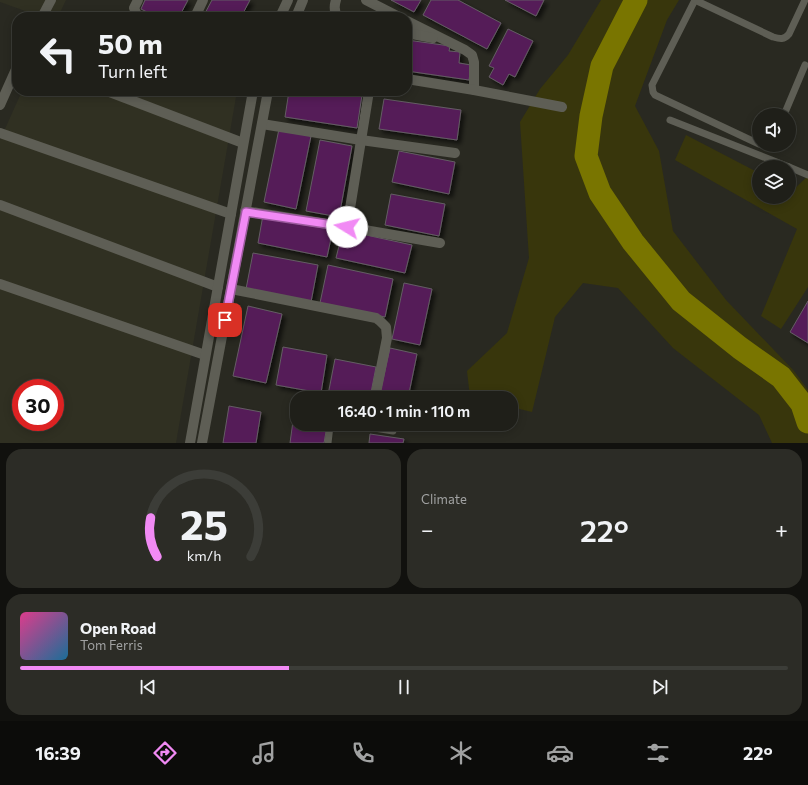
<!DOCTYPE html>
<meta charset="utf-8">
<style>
body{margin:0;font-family:Commissioner,sans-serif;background:#2c2c26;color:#f1f3f6;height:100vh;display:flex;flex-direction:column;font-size:15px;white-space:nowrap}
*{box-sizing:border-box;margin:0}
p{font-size:13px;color:#a1a2a2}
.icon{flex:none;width:22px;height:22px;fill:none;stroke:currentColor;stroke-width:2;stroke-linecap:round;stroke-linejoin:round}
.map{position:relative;height:443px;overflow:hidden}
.panel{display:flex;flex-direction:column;gap:6px;padding:6px;background:#11110e;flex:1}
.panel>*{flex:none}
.guide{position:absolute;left:12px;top:12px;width:400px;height:84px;border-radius:16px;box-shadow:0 2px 10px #0003,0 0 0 1px #3c3d38;background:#1f1f19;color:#f1f3f6;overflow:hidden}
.controls{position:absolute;left:752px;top:108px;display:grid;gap:8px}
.controls a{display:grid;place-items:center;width:44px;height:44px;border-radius:50%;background:#1f1f19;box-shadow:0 2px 10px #0003,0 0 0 1px #3c3d38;font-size:20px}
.speed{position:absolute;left:12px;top:379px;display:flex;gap:8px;font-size:20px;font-weight:700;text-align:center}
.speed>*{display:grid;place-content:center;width:52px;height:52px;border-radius:50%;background:#1f1f19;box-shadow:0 2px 10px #0003,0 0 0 1px #3c3d38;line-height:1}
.speed .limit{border:6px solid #d22;background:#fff;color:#111}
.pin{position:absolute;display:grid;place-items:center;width:34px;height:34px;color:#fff;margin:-17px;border-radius:8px;box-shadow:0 2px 6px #0006}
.me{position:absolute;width:44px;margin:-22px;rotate:279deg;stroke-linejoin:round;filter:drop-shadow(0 0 3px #0008)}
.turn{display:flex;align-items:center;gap:14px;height:84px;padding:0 20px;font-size:18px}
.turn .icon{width:52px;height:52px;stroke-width:2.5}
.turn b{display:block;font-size:28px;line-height:34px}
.big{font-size:30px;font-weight:600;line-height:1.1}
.panel .widget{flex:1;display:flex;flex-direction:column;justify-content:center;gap:6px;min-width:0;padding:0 14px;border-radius:16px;background:#2c2c26}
.panel .dial{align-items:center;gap:0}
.dial svg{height:104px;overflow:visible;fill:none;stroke:#3c3d38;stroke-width:7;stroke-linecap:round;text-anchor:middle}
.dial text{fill:#f1f3f6;stroke:none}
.song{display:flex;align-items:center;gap:12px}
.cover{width:48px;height:48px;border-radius:6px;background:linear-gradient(135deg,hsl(330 70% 55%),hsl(200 70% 35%))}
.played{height:4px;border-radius:2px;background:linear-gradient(90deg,#f18af4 35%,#3c3d38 35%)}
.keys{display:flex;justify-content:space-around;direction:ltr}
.heat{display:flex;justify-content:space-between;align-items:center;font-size:22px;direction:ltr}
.panel .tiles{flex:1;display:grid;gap:6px;grid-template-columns:1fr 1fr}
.widget:last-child{grid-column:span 2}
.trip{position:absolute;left:290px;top:391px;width:228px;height:40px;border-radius:16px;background:#1f1f19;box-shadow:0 2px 10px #0003,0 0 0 1px #3c3d38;font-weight:600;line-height:40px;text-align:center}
.dock{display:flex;height:64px;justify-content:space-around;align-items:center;background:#0c0c0a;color:#a1a2a2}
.dock .icon{width:28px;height:28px}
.dock .on{color:#f18af4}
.dock b{font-size:18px;color:#f1f3f6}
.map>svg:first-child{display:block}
</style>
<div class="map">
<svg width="808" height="443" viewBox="0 0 808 443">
<defs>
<filter id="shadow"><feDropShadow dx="3.5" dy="3.5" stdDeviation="2" flood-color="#0009"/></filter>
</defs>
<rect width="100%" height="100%" fill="#292921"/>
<g fill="#303022" fill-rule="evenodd">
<polygon points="0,0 66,0 58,17 42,17 0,2"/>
<path d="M22,91h196l18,6 -60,346h-176v-303zM21,388h34v34h-34z"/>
</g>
<g fill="#38360c">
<polygon points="601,0 679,0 667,20 635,106 659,151 673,231 726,300 794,371 808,390 808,443 772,443 759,415 673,348 618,288 583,283 555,317 532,412 511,407 511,398 475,398 470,397 467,371 507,333 529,258 520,122 540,89 568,55"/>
<polygon points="686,135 759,173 759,197 789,197 789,189 792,191 808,176 808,287 781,329 761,316 797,229 675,160"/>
</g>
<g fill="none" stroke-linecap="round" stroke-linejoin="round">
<polyline stroke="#797500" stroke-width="23" points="636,0 602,66 591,116 586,156 600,193 633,242 681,301 740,348 781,377 802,404 808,422"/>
</g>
<g fill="#551b58" stroke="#645d64" filter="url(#shadow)">
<polygon points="145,0 188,0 179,17 157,17 141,9"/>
<polygon points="212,0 250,0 241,17 203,17"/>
<polygon points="391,0 421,0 414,12"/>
<polygon points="431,0 458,0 501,23 487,49 423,15"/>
<polygon points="505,0 544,0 536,16"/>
<polygon points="508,29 533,41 515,77 509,74 503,85 489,77 494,68 489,66"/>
<polygon points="407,40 450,46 449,51 460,52 459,63 471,65 469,80 407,71"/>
<polygon points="289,91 335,91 362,95 357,128 285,117"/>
<polygon points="384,99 461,110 457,140 379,129"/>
<polygon points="279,129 311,136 296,209 264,202"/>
<polygon points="320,140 352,146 339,217 306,211"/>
<polygon points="399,151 455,162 449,194 392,182"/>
<polygon points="391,194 445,204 439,236 385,225"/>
<polygon points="263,215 333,229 327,257 258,243"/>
<polygon points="343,230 412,245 405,273 336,258"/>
<polygon points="253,253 318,265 311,302 246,289"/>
<polygon points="328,265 393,279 385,317 320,303"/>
<polygon points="404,283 432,289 420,345 392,339"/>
<polygon points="808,301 808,343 790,332"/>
<polygon points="248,306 282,314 266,383 233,376"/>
<polygon points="283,347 327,355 321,393 276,385"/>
<polygon points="390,348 417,354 408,398 379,398"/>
<polygon points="335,359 376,367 370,398 347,398 328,395"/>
<polygon points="229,406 261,412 256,443 223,443"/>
<polygon points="293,421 297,422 297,424 313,424 327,426 324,443 290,443"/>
<polygon points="370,434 404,439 403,443 369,443"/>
</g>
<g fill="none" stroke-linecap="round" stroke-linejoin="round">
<g stroke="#5e5e55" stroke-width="7">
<polyline points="695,0 652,85 653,92 655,95 759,144"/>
<path d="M695,0l78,37c7,2 11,3 16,-3l16,-34"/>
<polyline points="784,115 805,65"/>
<polyline points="670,120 789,167"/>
<polyline points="762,145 769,145"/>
<polyline points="789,167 808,175"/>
<polyline points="350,424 393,431"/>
<polyline points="328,443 330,426 332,424"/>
</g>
<g stroke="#5e5e55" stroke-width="10">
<polyline points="138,0 134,8 138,17"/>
<path d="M336,0c-2,6 -2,12 2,17"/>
<polyline points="366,0 399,17"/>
<polyline points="195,17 203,0"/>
<polyline points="407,21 465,50 472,55 474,62 474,90"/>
<polyline points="407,33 433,38"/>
<polyline points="407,79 474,90 562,107"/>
<polyline points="107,91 243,143"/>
<polyline points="262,124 361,140 455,153"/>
<polyline points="0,133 231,214"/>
<polyline points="0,205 218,287"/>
<polyline points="245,211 347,227 440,243"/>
<polyline points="347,227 369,91"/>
<polyline points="0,284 205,355"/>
<polyline points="231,289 376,318 380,321 386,327 387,338 375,398"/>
</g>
<g stroke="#5e5e55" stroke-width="10">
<polyline points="42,17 51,0"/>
<polyline points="280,17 288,0"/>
<polyline points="296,17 303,0"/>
<polyline points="0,105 17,67"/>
<polyline points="190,443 253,91"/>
<polyline points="202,443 268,91"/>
</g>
</g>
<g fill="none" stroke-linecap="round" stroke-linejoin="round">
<defs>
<polyline id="route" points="225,320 246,212 347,227"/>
</defs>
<use href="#route" stroke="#9d5a9f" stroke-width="10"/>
<use href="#route" stroke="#f18af4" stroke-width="7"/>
</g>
</svg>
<div class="controls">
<a><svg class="icon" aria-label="sound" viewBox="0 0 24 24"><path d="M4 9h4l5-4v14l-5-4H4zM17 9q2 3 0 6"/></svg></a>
<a><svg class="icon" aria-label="layers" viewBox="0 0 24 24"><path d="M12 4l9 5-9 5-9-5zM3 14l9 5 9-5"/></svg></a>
</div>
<div class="speed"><div class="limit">30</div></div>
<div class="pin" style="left:225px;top:320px;background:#d93025"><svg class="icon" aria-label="arrive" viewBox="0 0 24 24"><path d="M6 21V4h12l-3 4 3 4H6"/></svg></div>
<svg class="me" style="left:347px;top:227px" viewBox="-20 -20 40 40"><circle r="19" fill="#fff"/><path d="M0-13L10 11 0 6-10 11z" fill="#f18af4"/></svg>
<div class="trip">16:40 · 1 min · 110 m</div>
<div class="guide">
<div class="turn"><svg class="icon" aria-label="left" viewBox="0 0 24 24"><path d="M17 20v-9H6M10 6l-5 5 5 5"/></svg><div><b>50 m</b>Turn left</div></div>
</div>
</div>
<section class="panel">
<div class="tiles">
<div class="widget dial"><svg viewBox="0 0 100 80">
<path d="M14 69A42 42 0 1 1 86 69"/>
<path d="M14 69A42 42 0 0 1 9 39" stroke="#f18af4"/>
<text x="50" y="56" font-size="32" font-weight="700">25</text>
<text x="50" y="72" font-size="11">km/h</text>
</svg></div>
<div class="widget"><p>Climate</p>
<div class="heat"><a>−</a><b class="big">22°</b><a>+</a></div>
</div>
<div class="widget">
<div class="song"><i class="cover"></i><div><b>Open Road</b><p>Tom Ferris</p></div></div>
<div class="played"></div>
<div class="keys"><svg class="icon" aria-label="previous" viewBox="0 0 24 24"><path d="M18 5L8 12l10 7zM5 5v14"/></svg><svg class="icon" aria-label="pause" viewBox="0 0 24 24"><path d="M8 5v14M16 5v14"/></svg><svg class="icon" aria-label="next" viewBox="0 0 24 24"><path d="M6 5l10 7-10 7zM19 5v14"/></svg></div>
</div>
</div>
</section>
<nav class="dock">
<b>16:39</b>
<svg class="icon on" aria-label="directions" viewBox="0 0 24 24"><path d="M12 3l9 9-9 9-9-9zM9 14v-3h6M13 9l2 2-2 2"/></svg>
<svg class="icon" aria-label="music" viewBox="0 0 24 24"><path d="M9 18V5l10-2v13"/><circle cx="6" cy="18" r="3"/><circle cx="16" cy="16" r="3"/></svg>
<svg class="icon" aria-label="phone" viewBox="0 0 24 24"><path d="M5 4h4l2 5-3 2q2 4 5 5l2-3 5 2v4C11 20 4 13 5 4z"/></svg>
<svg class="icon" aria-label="climate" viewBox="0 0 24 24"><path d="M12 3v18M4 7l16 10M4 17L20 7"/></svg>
<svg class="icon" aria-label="car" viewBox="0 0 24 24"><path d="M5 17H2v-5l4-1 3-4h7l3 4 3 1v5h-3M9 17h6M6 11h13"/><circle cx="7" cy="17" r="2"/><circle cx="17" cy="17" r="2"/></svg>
<svg class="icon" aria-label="filters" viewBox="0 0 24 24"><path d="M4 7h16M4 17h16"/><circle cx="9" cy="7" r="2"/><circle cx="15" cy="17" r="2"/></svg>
<b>22°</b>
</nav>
